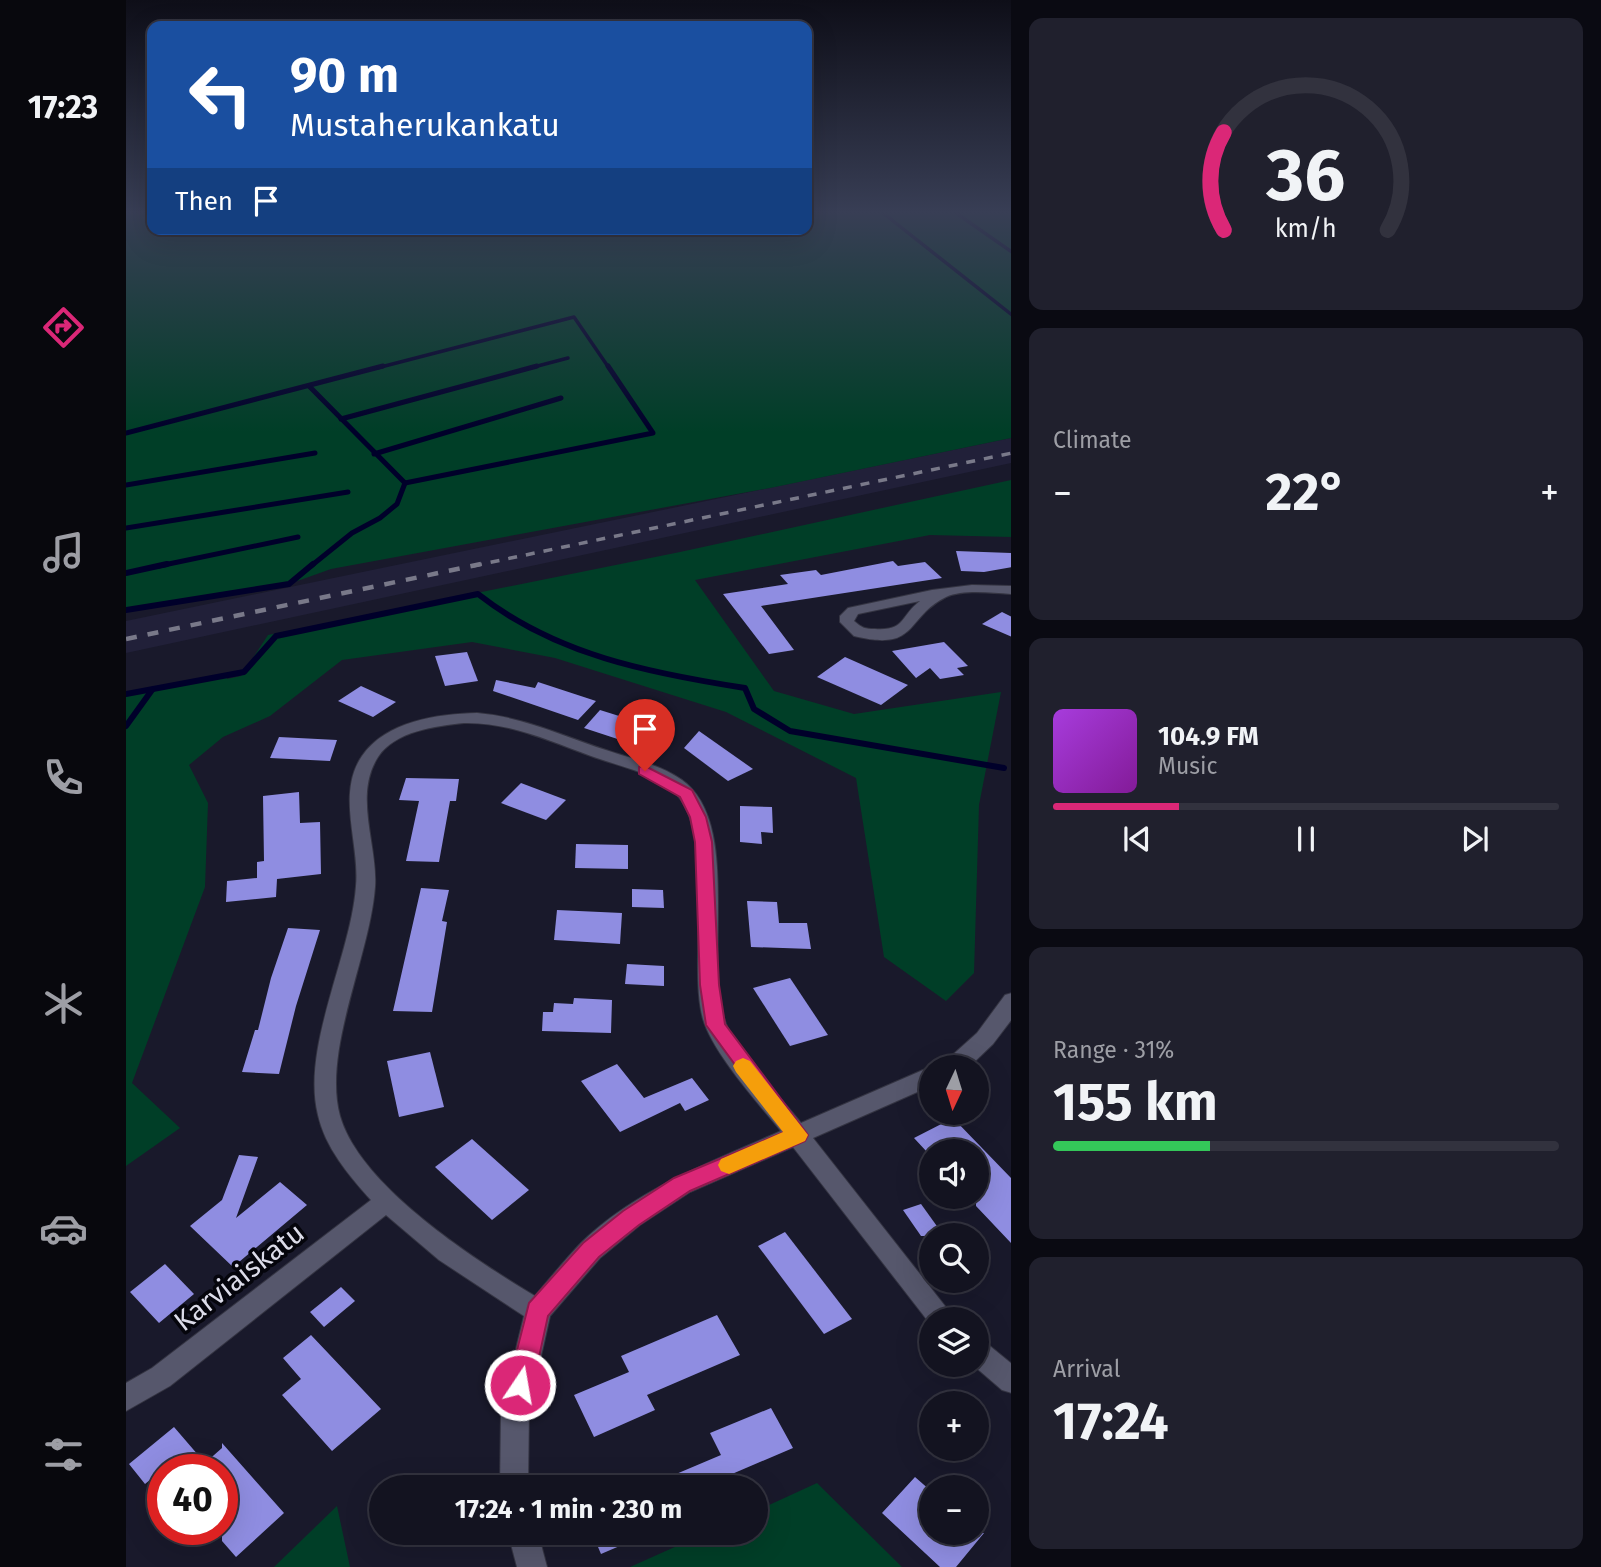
<!DOCTYPE html>
<meta charset="utf-8">
<style>
body{margin:0;font-family:"Fira Sans",sans-serif;background:#20202d;color:#f1f3f6;height:100vh;display:flex;flex-direction:column;font-size:26px;white-space:nowrap}
*{box-sizing:border-box;margin:0}
p{font-size:23px;color:#9d9ea5}
.icon{flex:none;width:38px;height:38px;fill:none;stroke:currentColor;stroke-width:2;stroke-linecap:round;stroke-linejoin:round}
.map{position:relative;flex:1;overflow:hidden}
.side{display:flex;flex-direction:column;gap:18px;padding:18px;background:#0a0a12;width:590px}
.side>*{flex:none}
.guide{position:absolute;left:21px;top:21px;width:665px;height:214px;border-radius:14px;box-shadow:0 7px 28px #0002,0 0 0 2px #32323e;background:#1a4fa0;color:#fff;overflow:hidden}
.needle{width:46px;rotate:184deg}
.tools{position:absolute;left:793px;top:1055px;display:grid;gap:14px}
.tools a{display:grid;place-items:center;width:70px;height:70px;border-radius:50%;background:#131320;box-shadow:0 7px 28px #0002,0 0 0 2px #32323e;font-size:35px}
.speed{position:absolute;left:21px;top:1454px;display:flex;gap:14px;font-size:35px;font-weight:700;text-align:center}
.speed>*{display:grid;place-content:center;width:91px;height:91px;border-radius:50%;background:#131320;box-shadow:0 7px 28px #0002,0 0 0 2px #32323e;line-height:1}
.speed .limit{border:10px solid #d22;background:#fff;color:#111}
.pin{position:absolute;display:grid;place-items:center;width:60px;height:60px;color:#fff;margin:-72px -30px;border-radius:50% 50% 50% 0;rotate:-45deg;box-shadow:0 0 7px #0007}
.pin .icon{rotate:45deg}
.me{position:absolute;width:77px;margin:-38px;rotate:12deg;stroke-linejoin:round;filter:drop-shadow(0 0 5px #0008)}
.turn{display:flex;align-items:center;gap:24px;height:147px;padding:0 28px;font-size:32px}
.turn .icon{width:91px;height:91px;stroke-width:2.5}
.turn b{display:block;font-size:49px;line-height:60px}
.then{display:flex;align-items:center;height:66px;padding:0 28px;background:#0003;gap:14px;font-size:26px}
.big{font-size:52px;font-weight:700;line-height:1.1}
.side .widget{flex:1;display:flex;flex-direction:column;justify-content:center;gap:10px;min-width:0;padding:0 24px;border-radius:14px;background:#20202d}
.side .dial{align-items:center;gap:0}
.dial svg{height:182px;overflow:visible;fill:none;stroke:#32323e;stroke-width:7;stroke-linecap:round;text-anchor:middle}
.dial text{fill:#f1f3f6;stroke:none}
.song{display:flex;align-items:center;gap:21px}
.cover{width:84px;height:84px;border-radius:10px;background:linear-gradient(135deg,hsl(280 70% 55%),hsl(290 70% 35%))}
.played{height:7px;border-radius:4px;background:linear-gradient(90deg,#db2777 25%,#32323e 25%)}
.keys{display:flex;justify-content:space-around;direction:ltr}
.heat{display:flex;justify-content:space-between;align-items:center;font-size:38px;direction:ltr}
.charge{height:10px;border-radius:5px;background:linear-gradient(90deg,#34c759 31%,#32323e 0)}
.trip{position:absolute;left:243px;top:1475px;width:399px;height:70px;border-radius:35px;background:#131320;box-shadow:0 7px 28px #0002,0 0 0 2px #32323e;font-weight:700;line-height:70px;text-align:center}
main{display:flex;flex:1;min-height:0}
.dock{display:flex;flex-direction:column;width:126px;justify-content:space-around;align-items:center;background:#08080d;color:#9d9ea5}
.dock .icon{width:49px;height:49px}
.dock .selected{color:#db2777}
.dock b{font-size:32px;color:#f1f3f6}
.map>svg:first-child{display:block}
</style>
<main>
<nav class="dock">
<b>17:23</b>
<svg class="icon selected" aria-label="directions" viewBox="0 0 24 24"><path d="M12 3l9 9-9 9-9-9zM9 14v-3h6M13 9l2 2-2 2"/></svg>
<svg class="icon" aria-label="music" viewBox="0 0 24 24"><path d="M9 18V5l10-2v13"/><circle cx="6" cy="18" r="3"/><circle cx="16" cy="16" r="3"/></svg>
<svg class="icon" aria-label="phone" viewBox="0 0 24 24"><path d="M5 4h4l2 5-3 2q2 4 5 5l2-3 5 2v4C11 20 4 13 5 4z"/></svg>
<svg class="icon" aria-label="climate" viewBox="0 0 24 24"><path d="M12 3v18M4 7l16 10M4 17L20 7"/></svg>
<svg class="icon" aria-label="car" viewBox="0 0 24 24"><path d="M5 17H2v-5l4-1 3-4h7l3 4 3 1v5h-3M9 17h6M6 11h13"/><circle cx="7" cy="17" r="2"/><circle cx="17" cy="17" r="2"/></svg>
<svg class="icon" aria-label="filters" viewBox="0 0 24 24"><path d="M4 7h16M4 17h16"/><circle cx="9" cy="7" r="2"/><circle cx="15" cy="17" r="2"/></svg>
</nav>
<div class="map">
<svg width="886" height="1567" viewBox="0 0 886 1567">
<rect width="100%" height="100%" fill="#19192b"/>
<polygon fill="#212039" points="885,438 885,463 0,653 0,621"/>
<g fill="#003e27">
<polygon points="0,213 26,213 26,229 681,229 681,213 885,213 885,438 649,487 205,569 163,584 0,610"/>
<polygon points="885,480 885,537 804,535 569,580 648,691 728,714 875,692 853,805 848,973 820,1001 758,957 730,778 600,712 429,658 346,642 216,660 144,716 97,737 63,765 82,803 79,887 6,1083 54,1128 0,1166 0,694 102,675 101,679 115,676 142,635 554,552"/>
<polygon points="691,1483 776,1567 504,1567 580,1533 630,1533 630,1511"/>
<polygon points="211,1506 224,1567 148,1567"/>
</g>
<g fill="none" stroke-linecap="round" stroke-linejoin="round">
<g stroke="#00002a" stroke-width="3.5">
<polyline points="757,213 886,315"/>
<polyline points="830,213 886,252"/>
<polyline points="251,368 448,317 483,368"/>
<polyline points="404,368 442,358"/>
</g>
<g stroke="#00002a" stroke-width="5">
<polyline points="183,386 279,483"/>
<polyline points="215,419 411,366"/>
<polyline points="0,433 257,366"/>
<polyline points="248,454 435,398"/>
<polyline points="279,483 527,433 482,366"/>
<polyline points="0,485 189,453"/>
<polyline points="0,528 222,492"/>
<polyline points="33,566 172,537"/>
<polyline points="185,566 226,533 254,518 271,504 279,483"/>
</g>
<g stroke="#00002a" stroke-width="6">
<polyline points="0,573 41,564"/>
<polyline points="0,610 163,584 187,564"/>
<path d="M0,694l118,-22 32,-36 202,-42c78,61 171,79 267,94l9,21 36,22 214,37"/>
<polyline points="0,726 26,690"/>
</g>
</g>
<g fill="#8f8de1">
<polygon points="830,551 886,553 886,567 858,572 835,571"/>
<polygon points="767,561 772,566 799,562 816,578 635,606 668,650 643,654 597,594 662,584 654,575 690,570 695,575"/>
<polygon points="876,612 886,617 886,637 856,624"/>
<polygon points="818,642 842,666 831,668 838,675 814,679 804,668 790,678 766,651"/>
<polygon points="341,652 352,681 319,686 309,656"/>
<polygon points="719,657 782,685 755,705 691,677"/>
<polygon points="370,680 409,688 412,682 470,701 452,720 367,691"/>
<polygon points="235,686 270,702 247,717 212,701"/>
<polygon points="474,710 544,732 528,751 458,728"/>
<polygon points="573,731 627,769 602,781 558,748"/>
<polygon points="153,737 211,740 204,761 144,758"/>
<polygon points="280,778 333,779 330,801 324,801 313,862 280,861 293,801 273,800"/>
<polygon points="395,783 440,800 420,820 375,803"/>
<polygon points="173,792 174,823 194,822 195,874 151,879 150,897 100,902 101,881 131,878 131,862 138,861 137,796"/>
<polygon points="614,806 646,807 647,833 635,832 636,844 614,842"/>
<polygon points="450,844 502,845 502,869 449,868"/>
<polygon points="295,888 323,890 316,921 321,922 306,1012 267,1011"/>
<polygon points="506,889 537,890 538,908 506,907"/>
<polygon points="621,901 651,902 653,923 681,923 685,949 625,947"/>
<polygon points="431,910 496,913 494,944 428,940"/>
<polygon points="162,928 194,930 170,1006 153,1074 116,1072 129,1030 132,1030 145,978"/>
<polygon points="501,964 538,966 538,986 499,984"/>
<polygon points="664,978 702,1035 664,1046 627,988"/>
<polygon points="448,998 486,1000 485,1033 416,1031 417,1012 427,1012 428,1003 447,1004"/>
<polygon points="304,1052 318,1107 273,1117 261,1061"/>
<polygon points="491,1064 518,1098 566,1078 583,1100 559,1111 554,1103 494,1132 455,1081"/>
<polygon points="827,1118 886,1179 886,1244 850,1206 850,1152 801,1152 788,1138"/>
<polygon points="346,1139 403,1190 366,1220 309,1167"/>
<polygon points="113,1155 132,1157 110,1218 154,1182 181,1205 107,1267 64,1226 96,1200"/>
<polygon points="795,1204 818,1236 795,1236 777,1210"/>
<polygon points="659,1232 726,1319 698,1334 632,1246"/>
<polygon points="39,1264 68,1294 33,1323 4,1292"/>
<polygon points="215,1287 229,1301 198,1327 184,1312"/>
<polygon points="591,1315 614,1355 521,1395 529,1410 468,1437 448,1395 503,1372 495,1356"/>
<polygon points="185,1335 255,1409 206,1451 156,1395 175,1379 157,1358"/>
<polygon points="645,1408 667,1448 606,1474 612,1488 517,1488 595,1455 584,1433"/>
<polygon points="48,1427 79,1463 96,1448 96,1443 158,1513 110,1557 96,1541 96,1470 36,1470 19,1484 3,1464"/>
<polygon points="789,1477 805,1491 805,1533 858,1533 830,1567 814,1567 756,1513"/>
<polygon points="466,1533 524,1533 475,1554"/>
</g>
<g fill="none" stroke-linecap="round" stroke-linejoin="round">
<defs>
<g id="minor">
<path d="M846,585l40,1v8c-20,-1 -48,-5 -66,3 -42,21 -27,55 -92,39l-14,-14v-6l8,-8 84,-18zM794,601c-20,15 -14,30 -45,28 -10,0 -13,-1 -21,-8l4,-7z"/>
<path d="M351,713c47,4 88,24 132,38 26,9 57,15 78,33 53,47 17,175 38,237 8,26 57,78 76,102l122,-53 8,-3v19l-118,52 143,182h-25v5l-138,-178 -103,45 -50,33 -40,33 -50,58 -21,94 -1,78h-28l1,-78 23,-94 -85,-56 -53,-45 -216,171 -44,25v-28l26,-15 219,-168c-22,-24 -46,-53 -53,-85 -17,-68 33,-159 38,-229 4,-42 -20,-92 6,-130 24,-35 76,-42 115,-43zM338,723c45,-1 85,18 127,33 27,10 60,16 82,35 45,38 14,173 30,228 10,34 55,84 78,112 -69,31 -145,58 -200,112 -16,17 -31,35 -46,53 -60,-36 -175,-110 -195,-180 -18,-65 30,-160 35,-229 3,-41 -22,-91 3,-130 17,-26 58,-31 86,-34z"/>
<polygon points="886,993 886,1019 867,1044 842,1068 812,1068 851,1033 879,995"/>
<polygon points="850,1339 859,1342 886,1364 886,1393 876,1390 847,1365 850,1365"/>
<polygon points="382,1533 412,1533 421,1567 391,1567"/>
</g>
</defs>
<use href="#minor" stroke="#343442" stroke-width="2"/>
<use href="#minor" fill="#56576c" fill-rule="evenodd"/>
<polyline stroke="#797989" stroke-width="3.5" stroke-dasharray="9 9" stroke-linecap="butt" points="347,566 886,453"/>
<polyline stroke="#797989" stroke-width="4.5" stroke-dasharray="11 11" stroke-linecap="butt" points="0,639 355,564"/>
</g>
<linearGradient id="sky" x2="0" y2="1"><stop stop-color="#0e0e18"/><stop offset="0.49" stop-color="#383e55"/><stop offset="1" stop-color="#383e55" stop-opacity="0"/></linearGradient>
<rect width="886" height="432" fill="url(#sky)"/>
<polygon fill="#db2777" stroke="#8e194d" stroke-width="2" points="519,766 566,790 580,817 586,842 593,985 599,1024 682,1135 679,1141 564,1191 513,1225 473,1257 422,1316 407,1385 403,1393 394,1397 386,1393 382,1385 403,1303 457,1243 497,1211 548,1178 658,1132 580,1025 574,985 569,842 564,817 554,797 513,774 513,767"/>
<polygon fill="#f59e0b" points="617,1058 624,1061 682,1135 679,1141 603,1174 595,1171 592,1165 595,1159 657,1132 610,1072 607,1066 610,1061"/>
<g text-anchor="middle" dominant-baseline="central" stroke-width="7" stroke-linejoin="round" paint-order="stroke">
<g font-size="28" fill="#dcdce9" stroke="#05050c">
<text transform="translate(113 1277) rotate(-38)">Karviaiskatu</text>
</g>
</g>
</svg>
<div class="tools">
<a><svg class="needle" viewBox="-14 -14 28 28"><path d="M0-13l5 13h-10z" fill="#e53935"/><path d="M0 13l5-13h-10z" fill="#9d9ea5"/></svg></a>
<a><svg class="icon" aria-label="sound" viewBox="0 0 24 24"><path d="M4 9h4l5-4v14l-5-4H4zM17 9q2 3 0 6"/></svg></a>
<a><svg class="icon" aria-label="search" viewBox="0 0 24 24"><circle cx="10" cy="10" r="6"/><path d="M15 15l6 6"/></svg></a>
<a><svg class="icon" aria-label="layers" viewBox="0 0 24 24"><path d="M12 4l9 5-9 5-9-5zM3 14l9 5 9-5"/></svg></a>
<a>+</a>
<a>−</a>
</div>
<div class="speed"><div class="limit">40</div></div>
<div class="pin" style="left:519px;top:771px;background:#d93025"><svg class="icon" aria-label="arrive" viewBox="0 0 24 24"><path d="M6 21V4h12l-3 4 3 4H6"/></svg></div>
<svg class="me" style="left:394px;top:1385px" viewBox="-20 -20 40 40"><circle r="17" fill="#db2777" stroke="#fff" stroke-width="3"/><path d="M0-11L8 9 0 5-8 9z" fill="#fff"/></svg>
<div class="trip">17:24 · 1 min · 230 m</div>
<div class="guide">
<div class="turn"><svg class="icon" aria-label="left" viewBox="0 0 24 24"><path d="M17 20v-9H6M10 6l-5 5 5 5"/></svg><div><b>90 m</b>Mustaherukankatu</div></div>
<div class="then">Then<svg class="icon" aria-label="arrive" viewBox="0 0 24 24"><path d="M6 21V4h12l-3 4 3 4H6"/></svg></div>
</div>
</div>
<section class="side">
<div class="widget dial"><svg viewBox="0 0 100 80">
<path d="M14 69A42 42 0 1 1 86 69"/>
<path d="M14 69A42 42 0 0 1 14 26" stroke="#db2777"/>
<text x="50" y="56" font-size="32" font-weight="700">36</text>
<text x="50" y="72" font-size="11">km/h</text>
</svg></div>
<div class="widget"><p>Climate</p>
<div class="heat"><a>−</a><b class="big">22°</b><a>+</a></div>
</div>
<div class="widget">
<div class="song"><i class="cover"></i><div><b>104.9 FM</b><p>Music</p></div></div>
<div class="played"></div>
<div class="keys"><svg class="icon" aria-label="previous" viewBox="0 0 24 24"><path d="M18 5L8 12l10 7zM5 5v14"/></svg><svg class="icon" aria-label="pause" viewBox="0 0 24 24"><path d="M8 5v14M16 5v14"/></svg><svg class="icon" aria-label="next" viewBox="0 0 24 24"><path d="M6 5l10 7-10 7zM19 5v14"/></svg></div>
</div>
<div class="widget"><p>Range · 31%</p><b class="big">155 km</b><div class="charge"></div></div>
<div class="widget"><p>Arrival</p><b class="big">17:24</b></div>
</section>
</main>
